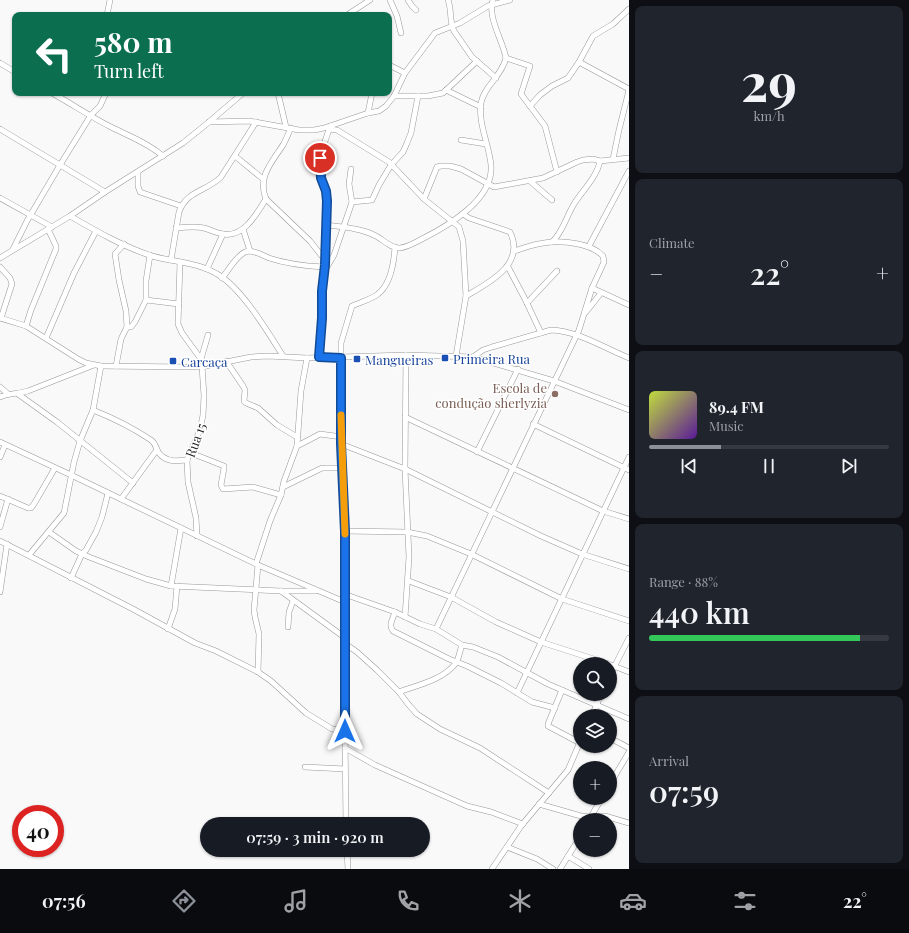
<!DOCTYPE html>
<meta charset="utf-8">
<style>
body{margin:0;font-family:"Playfair Display",serif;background:#20242c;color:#f1f3f6;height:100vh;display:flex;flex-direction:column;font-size:15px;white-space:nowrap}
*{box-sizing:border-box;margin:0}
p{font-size:13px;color:#9ea1a6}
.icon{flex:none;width:22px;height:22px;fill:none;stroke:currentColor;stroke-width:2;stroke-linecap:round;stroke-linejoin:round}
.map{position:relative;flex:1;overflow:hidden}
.drawer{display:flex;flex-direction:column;gap:6px;padding:6px;background:#0d0f14;width:280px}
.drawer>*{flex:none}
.banner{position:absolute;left:12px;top:12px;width:380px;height:84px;border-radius:8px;box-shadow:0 1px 3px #0004;background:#0b6e4f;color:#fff;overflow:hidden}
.controls{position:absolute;left:573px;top:657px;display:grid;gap:8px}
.controls a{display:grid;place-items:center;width:44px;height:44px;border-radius:50%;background:#171b24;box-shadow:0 1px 3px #0004;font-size:20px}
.speed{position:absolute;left:12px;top:805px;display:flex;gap:8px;font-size:20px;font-weight:700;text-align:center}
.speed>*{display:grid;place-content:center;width:52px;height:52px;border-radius:50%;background:#171b24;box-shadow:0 1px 3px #0004;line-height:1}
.speed .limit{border:6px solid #d22;background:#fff;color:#111}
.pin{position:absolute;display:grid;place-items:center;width:34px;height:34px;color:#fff;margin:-17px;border:2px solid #fff;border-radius:50%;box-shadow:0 1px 4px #0007}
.me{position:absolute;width:44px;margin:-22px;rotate:0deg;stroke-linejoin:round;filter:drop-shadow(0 0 3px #0008)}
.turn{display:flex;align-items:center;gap:14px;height:84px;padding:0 16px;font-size:18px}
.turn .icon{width:52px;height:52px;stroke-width:2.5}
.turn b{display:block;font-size:28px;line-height:34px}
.big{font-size:30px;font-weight:600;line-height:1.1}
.drawer .tile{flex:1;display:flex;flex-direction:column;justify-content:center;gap:6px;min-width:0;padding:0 14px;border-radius:8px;background:#20242c}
.drawer .dial{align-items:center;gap:0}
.dial b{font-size:52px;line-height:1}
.song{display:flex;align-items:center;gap:12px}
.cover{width:48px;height:48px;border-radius:6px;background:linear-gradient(135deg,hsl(70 70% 55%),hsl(270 70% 35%))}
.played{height:4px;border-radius:2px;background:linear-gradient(90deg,#8c9099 30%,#363941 30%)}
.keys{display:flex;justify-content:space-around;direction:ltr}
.heat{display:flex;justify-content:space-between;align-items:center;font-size:22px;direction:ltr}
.charge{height:6px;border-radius:3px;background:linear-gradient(90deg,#34c759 88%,#363941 0)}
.trip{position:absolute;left:200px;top:817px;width:230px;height:40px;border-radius:20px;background:#171b24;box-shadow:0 1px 3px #0004;font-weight:600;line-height:40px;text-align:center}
.menu{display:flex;height:64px;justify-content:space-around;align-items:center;background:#090b0e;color:#9ea1a6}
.menu .icon{width:28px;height:28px}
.menu .selected{color:#8c9099}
.menu b{font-size:18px;color:#f1f3f6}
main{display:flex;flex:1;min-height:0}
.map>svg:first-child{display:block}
</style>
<main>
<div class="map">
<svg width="629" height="869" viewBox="0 0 629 869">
<rect width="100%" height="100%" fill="#f9f9fa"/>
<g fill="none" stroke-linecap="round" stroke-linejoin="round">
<defs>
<g id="minor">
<polyline points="390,0 397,16 401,33"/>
<polyline points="408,0 412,6 416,10"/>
<path d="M448,0c4,10 1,21 6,31l18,26 24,21"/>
<polyline points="107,15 110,0"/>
<polyline points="347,15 370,0"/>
<polyline points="506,58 530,66 521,94 545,126 557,172"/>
<polyline points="579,62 629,89"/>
<polyline points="0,63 15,72"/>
<polyline points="389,65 405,73"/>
<polyline points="446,90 481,107"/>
<path d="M52,93c20,11 39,24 59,34 18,9 37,16 52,29"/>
<polyline points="278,93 286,127"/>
<polyline points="394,96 428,96 443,93 477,61"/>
<polyline points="530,106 540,95 552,86 568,78 579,62 593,36 613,24 629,9"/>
<polyline points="368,113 372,93"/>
<polyline points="209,122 249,121 299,130 314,130 324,128 368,113 379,111 386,106 394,96 405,73 435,33 460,23 488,6 510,0"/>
<path d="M291,128c-3,6 -5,12 -8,17 -11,17 -26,32 -17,54l44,42 15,19"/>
<polyline points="0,129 105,192"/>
<polyline points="329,129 337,130 389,162 424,199 459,227 463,241 466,296 456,356"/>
<polyline points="461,140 486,144"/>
<polyline points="235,156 263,179"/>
<polyline points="613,159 619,130 629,90"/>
<polyline points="138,172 138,186 140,192 181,206"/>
<polyline points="530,181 552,200"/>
<polyline points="0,198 52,227"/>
<polyline points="424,199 437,167 441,166 450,166 461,169 494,187 543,178 577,162 583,160 593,159 600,161 629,158"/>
<polyline points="352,202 372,200 379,185 391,165 403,152 407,143 411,133 418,96"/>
<path d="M463,214l6,4 41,14c16,32 -21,51 -44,64"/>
<path d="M70,216c26,15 54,31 82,40 21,6 45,6 65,18 24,13 51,58 66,82"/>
<path d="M326,225c16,2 35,3 50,11 6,3 16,13 24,12 8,-1 16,-6 22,-9 26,-13 72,-40 69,-74 -2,-21 -13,-41 -10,-62 3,-17 21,-27 25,-45 -3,-17 -19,-41 -13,-58"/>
<path d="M176,228c10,-1 19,-2 28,0 7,2 12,5 19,6 21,4 34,-21 43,-35"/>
<polyline points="243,229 250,251"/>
<path d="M552,242c11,-10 14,-25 22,-38 8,-13 23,-27 26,-43"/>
<polyline points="589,246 629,171"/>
<polyline points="13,249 27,221 60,165 91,115 100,106 106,93"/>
<polyline points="0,258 70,216 105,192 183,143 209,122 243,93"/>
<path d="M171,260l8,-48c8,-22 27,-20 42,-35l35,-55"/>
<polyline points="180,262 178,324 182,333 206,366"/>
<polyline points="0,267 10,278 12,284 1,318"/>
<polyline points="508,267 525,299 541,333"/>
<polyline points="207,269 223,234"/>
<path d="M222,278c7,-8 14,-22 23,-26 7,-3 17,3 24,6 18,6 36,8 55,9h3l7,-12 18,-53 -3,-18 2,-15"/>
<polyline points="592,288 629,305"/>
<polyline points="146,300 179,304"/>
<polyline points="527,303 557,271"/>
<polyline points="586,312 601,293"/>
<polyline points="0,318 26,326 78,359 86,363 101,366 185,367 206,366 251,357 268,356 307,358 406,355 473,357 554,381 629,410"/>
<polyline points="26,326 31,310 56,249 56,246 48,229"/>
<polyline points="127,327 131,327 135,322 146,300 146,281 150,255"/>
<polyline points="46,338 74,273 96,231"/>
<path d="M319,357l3,-40v-26l3,-26 2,-64c-2,-15 -8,-28 -6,-44 1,-10 6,-20 9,-31"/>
<path d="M473,357l10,-7 9,-3 59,-17c27,1 53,18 78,28"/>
<polyline points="201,359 208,335"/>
<polyline points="226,361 243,386 245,390 244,401 246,403 258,408 277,425 297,437"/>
<polyline points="116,366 121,339 127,327 126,311 119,280 115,254 124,244"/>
<polyline points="0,387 8,394"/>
<polyline points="18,394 57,422 133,483"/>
<path d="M0,397c9,-4 18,-3 28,-6l66,-26"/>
<path d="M93,410c20,8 40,18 58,30 7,5 4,12 12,17 7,5 15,4 24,3"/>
<polyline points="405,417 603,511 629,519"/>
<polyline points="533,424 629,470"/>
<polyline points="0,442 71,475 258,565 345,602"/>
<polyline points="341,444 405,469 541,536 582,554 629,569"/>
<polyline points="297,446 305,442 320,434 342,437"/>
<polyline points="477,452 518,369"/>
<polyline points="191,453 224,466 224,468 221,485 223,489 253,487 281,495"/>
<polyline points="0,457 5,445"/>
<polyline points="283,487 322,468 342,468"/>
<polyline points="0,496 28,508 31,508 34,504 55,468"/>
<polyline points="121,499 156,451"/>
<polyline points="0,527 8,499"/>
<polyline points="345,531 407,532 427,536 471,554 562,599 629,621"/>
<polyline points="49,532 76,551 89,557 146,579 171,586 281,591 316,591"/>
<polyline points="197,536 196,518 188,482 187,460 200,430 203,415 204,396 202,366"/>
<polyline points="0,541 133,609 195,643 216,651 258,672 271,681 306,713 332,729 345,731"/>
<polyline points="29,555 64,513 74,462 80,441 93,410 101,366"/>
<polyline points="256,564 270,521 281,495 284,481 297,446 301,391 307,358"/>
<polyline points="258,565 254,610 255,617 259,634 258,672"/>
<polyline points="71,578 82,554 86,550 96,532 102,517 108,493"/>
<polyline points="409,581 451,597 496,622 541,642 609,664"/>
<polyline points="171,586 181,528"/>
<polyline points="281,591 344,637"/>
<polyline points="0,592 7,544"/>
<polyline points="344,594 395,612 420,624 436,629 462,645 473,647 498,657 548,684 629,719"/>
<path d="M395,612c-2,7 -7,13 -2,19l56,28 18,7 34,17 31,19 23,6"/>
<polyline points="405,617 409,557 405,469 406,355"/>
<polyline points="288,627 289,612 293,601"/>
<polyline points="168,629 175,609 177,586"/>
<path d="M436,629l143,-299 13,-42 12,-26 -1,-6c-12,-13 -41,-16 -59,-13 -10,1 -20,5 -30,8"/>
<polyline points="344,643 357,652 377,670 399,692 408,704 417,714 440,729 480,748 549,793"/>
<polyline points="611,665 629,672"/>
<polyline points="610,675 629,638"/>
<polyline points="562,690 548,724 548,726 580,743"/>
<path d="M399,692c19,-7 44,-12 57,-29 3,-5 4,-13 6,-18"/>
<polyline points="517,693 629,457"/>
<polyline points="592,716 601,694"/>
<polyline points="610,738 629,748"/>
<polyline points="345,748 375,765 467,806 491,812 523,824"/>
<polyline points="305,767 345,769"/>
<polyline points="610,784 629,752"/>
<polyline points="539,804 581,816 591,817 605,816 629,823"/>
<polyline points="590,818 602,798"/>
<path d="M346,824l-1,-93v-200l-4,-87v-101l11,-37c9,-4 20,-7 26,-12 13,-10 16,-32 17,-47"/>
<polyline points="507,847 537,859 553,869"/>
<polyline points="347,850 348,869"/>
<polyline points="568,856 589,869"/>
<polyline points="492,869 521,826 568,770 580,742"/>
<polyline points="560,869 580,837"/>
</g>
</defs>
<use href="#minor" stroke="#979899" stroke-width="6"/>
<use href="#minor" stroke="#fff" stroke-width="5"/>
</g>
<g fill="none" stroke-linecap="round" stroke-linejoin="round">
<defs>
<polyline id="route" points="320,158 321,178 326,191 327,201 325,265 322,291 322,318 319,357 341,358 341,444 345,531 345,731"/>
</defs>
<use href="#route" stroke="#114b97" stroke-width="10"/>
<use href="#route" stroke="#1a73e8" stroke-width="7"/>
<polyline stroke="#f59e0b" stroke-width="7" points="341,415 345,534"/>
</g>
<g fill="#1a4fb4" stroke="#fff" stroke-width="1.5">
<rect x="441" y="354" width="8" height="8" rx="2"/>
<rect x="353" y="355" width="8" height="8" rx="2"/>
<rect x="169" y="357" width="8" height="8" rx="2"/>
</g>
<circle fill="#8d6e63" stroke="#fff" stroke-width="1.5" cx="555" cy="394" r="4"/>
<g text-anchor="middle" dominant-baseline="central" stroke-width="3" stroke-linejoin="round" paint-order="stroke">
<g font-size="13" fill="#164399" stroke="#fff" text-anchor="start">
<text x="453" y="358">Primeira Rua</text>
<text x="365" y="359">Mangueiras</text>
<text x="181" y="361">Carcaça</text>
</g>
<g font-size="13" fill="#785e54" stroke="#fff" text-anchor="end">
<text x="547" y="387">Escola de<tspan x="547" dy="15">condução sherlyzia</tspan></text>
</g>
<g font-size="13" fill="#1e1e1e" stroke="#fff">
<text transform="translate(195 440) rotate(-70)">Rua 15</text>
</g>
</g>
</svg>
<div class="controls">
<a><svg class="icon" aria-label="search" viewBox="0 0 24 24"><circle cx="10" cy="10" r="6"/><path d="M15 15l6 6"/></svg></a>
<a><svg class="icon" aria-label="layers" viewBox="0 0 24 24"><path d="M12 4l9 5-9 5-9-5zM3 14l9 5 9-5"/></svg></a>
<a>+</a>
<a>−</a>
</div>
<div class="speed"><div class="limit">40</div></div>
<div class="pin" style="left:320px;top:158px;background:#d93025"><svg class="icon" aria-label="arrive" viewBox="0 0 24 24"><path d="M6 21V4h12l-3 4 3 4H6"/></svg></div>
<svg class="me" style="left:345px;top:731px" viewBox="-20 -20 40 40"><path d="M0-17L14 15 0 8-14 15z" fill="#1a73e8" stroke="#fff" stroke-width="4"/></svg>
<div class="trip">07:59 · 3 min · 920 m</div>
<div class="banner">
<div class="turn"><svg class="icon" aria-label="left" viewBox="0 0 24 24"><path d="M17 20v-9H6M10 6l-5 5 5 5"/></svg><div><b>580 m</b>Turn left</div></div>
</div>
</div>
<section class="drawer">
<div class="tile dial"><b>29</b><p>km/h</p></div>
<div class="tile"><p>Climate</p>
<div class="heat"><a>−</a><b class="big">22°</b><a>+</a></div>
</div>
<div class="tile">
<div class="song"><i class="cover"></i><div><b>89.4 FM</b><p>Music</p></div></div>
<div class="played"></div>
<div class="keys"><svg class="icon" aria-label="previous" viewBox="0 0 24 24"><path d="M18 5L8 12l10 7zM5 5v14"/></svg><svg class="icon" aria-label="pause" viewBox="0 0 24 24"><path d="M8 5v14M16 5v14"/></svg><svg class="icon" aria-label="next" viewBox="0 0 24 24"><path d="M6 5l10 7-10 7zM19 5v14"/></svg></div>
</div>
<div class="tile"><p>Range · 88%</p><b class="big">440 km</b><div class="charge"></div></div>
<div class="tile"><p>Arrival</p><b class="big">07:59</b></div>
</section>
</main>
<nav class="menu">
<b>07:56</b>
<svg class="icon selected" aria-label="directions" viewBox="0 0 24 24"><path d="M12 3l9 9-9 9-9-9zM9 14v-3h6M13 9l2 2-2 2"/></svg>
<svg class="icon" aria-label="music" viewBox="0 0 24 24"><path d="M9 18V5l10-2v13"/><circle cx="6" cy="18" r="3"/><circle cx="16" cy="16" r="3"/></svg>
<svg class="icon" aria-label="phone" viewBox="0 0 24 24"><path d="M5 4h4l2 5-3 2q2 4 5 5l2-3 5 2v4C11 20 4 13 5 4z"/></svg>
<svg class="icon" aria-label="climate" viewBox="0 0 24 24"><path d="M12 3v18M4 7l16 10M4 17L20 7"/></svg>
<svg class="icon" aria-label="car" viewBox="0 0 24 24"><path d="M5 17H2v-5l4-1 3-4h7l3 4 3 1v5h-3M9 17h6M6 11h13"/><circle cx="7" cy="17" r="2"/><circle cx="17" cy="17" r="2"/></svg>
<svg class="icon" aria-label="filters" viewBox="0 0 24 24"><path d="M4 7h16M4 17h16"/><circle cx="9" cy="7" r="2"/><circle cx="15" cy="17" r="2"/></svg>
<b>22°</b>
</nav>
